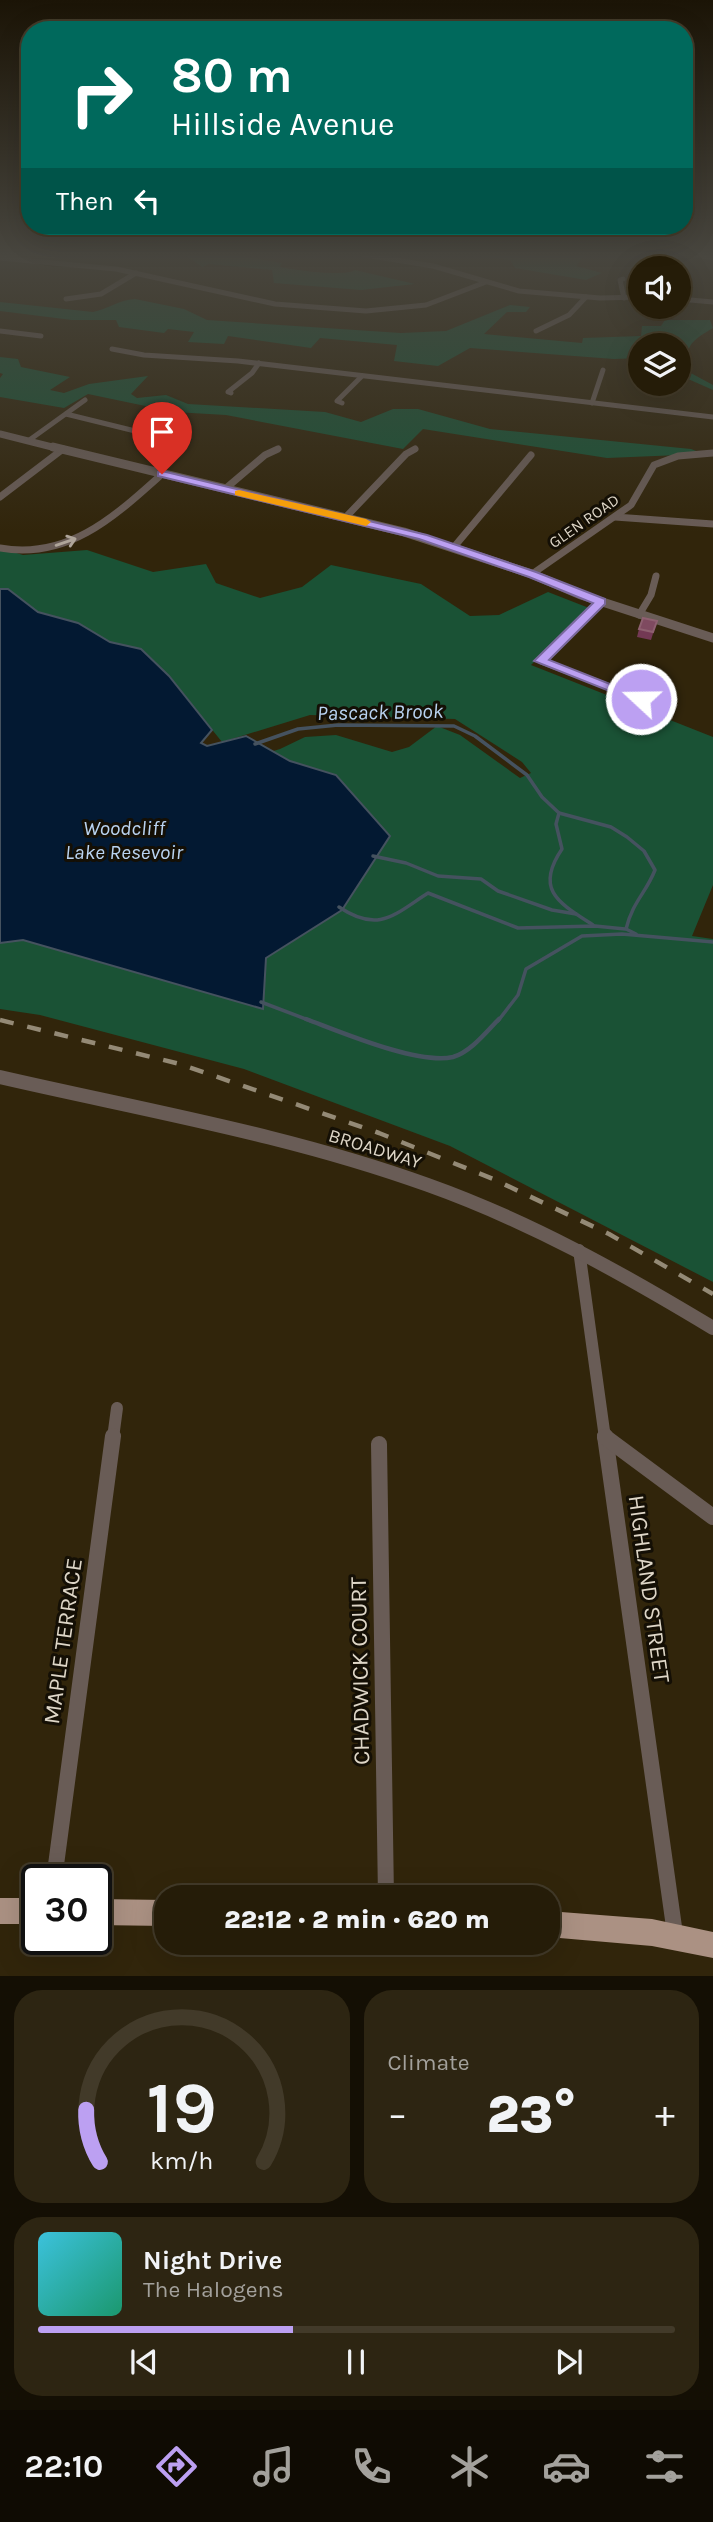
<!DOCTYPE html>
<meta charset="utf-8">
<style>
body{margin:0;font-family:Karla,sans-serif;background:#2d2512;color:#f1f3f6;height:100vh;display:flex;flex-direction:column;font-size:26px;white-space:nowrap}
*{box-sizing:border-box;margin:0}
p{font-size:23px;color:#a3a19c}
.icon{flex:none;width:38px;height:38px;fill:none;stroke:currentColor;stroke-width:2;stroke-linecap:round;stroke-linejoin:round}
.map{position:relative;height:1976px;overflow:hidden}
.side{display:flex;flex-direction:column;gap:14px;padding:14px;background:#140f04;flex:1}
.side>*{flex:none}
.banner{position:absolute;left:21px;top:21px;width:672px;height:214px;border-radius:28px;box-shadow:0 7px 28px #0002,0 0 0 2px #423a29;background:#00695c;color:#fff;overflow:hidden}
.buttons{position:absolute;left:628px;top:256px;display:grid;gap:14px}
.buttons a{display:grid;place-items:center;width:63px;height:63px;border-radius:50%;background:#251c08;box-shadow:0 7px 28px #0002,0 0 0 2px #423a29;font-size:35px}
.speed{position:absolute;left:21px;top:1864px;display:flex;gap:14px;font-size:35px;font-weight:700;text-align:center}
.speed>*{display:grid;place-content:center;width:91px;height:91px;border-radius:50%;background:#251c08;box-shadow:0 7px 28px #0002,0 0 0 2px #423a29;line-height:1}
.speed .limit{border:4px solid #111;border-radius:10px;background:#fff;color:#111}
.pin{position:absolute;display:grid;place-items:center;width:60px;height:60px;color:#fff;margin:-72px -30px;border-radius:50% 50% 50% 0;rotate:-45deg;box-shadow:0 0 7px #0007}
.pin .icon{rotate:45deg}
.me{position:absolute;width:77px;margin:-38px;rotate:291deg;stroke-linejoin:round;filter:drop-shadow(0 0 5px #0008)}
.turn{display:flex;align-items:center;gap:24px;height:147px;padding:0 35px;font-size:32px}
.turn .icon{width:91px;height:91px;stroke-width:2.5}
.turn b{display:block;font-size:49px;line-height:60px}
.then{display:flex;align-items:center;height:66px;padding:0 35px;background:#0003;gap:14px;font-size:26px}
.big{font-size:52px;font-weight:800;line-height:1.1}
.side .widget{flex:1;display:flex;flex-direction:column;justify-content:center;gap:10px;min-width:0;padding:0 24px;border-radius:28px;background:#2d2512}
.side .dial{align-items:center;gap:0}
.dial svg{height:182px;overflow:visible;fill:none;stroke:#423a29;stroke-width:7;stroke-linecap:round;text-anchor:middle}
.dial text{fill:#f1f3f6;stroke:none}
.song{display:flex;align-items:center;gap:21px}
.cover{width:84px;height:84px;border-radius:10px;background:linear-gradient(135deg,hsl(190 70% 55%),hsl(160 70% 35%))}
.played{height:7px;border-radius:4px;background:linear-gradient(90deg,#bca0f2 40%,#423a29 40%)}
.keys{display:flex;justify-content:space-around;direction:ltr}
.heat{display:flex;justify-content:space-between;align-items:center;font-size:38px;direction:ltr}
.side .tiles{flex:1;display:grid;gap:14px;grid-template-columns:1fr 1fr}
.widget:last-child{grid-column:span 2}
.trip{position:absolute;left:154px;top:1885px;width:406px;height:70px;border-radius:28px;background:#251c08;box-shadow:0 7px 28px #0002,0 0 0 2px #423a29;font-weight:800;line-height:70px;text-align:center}
.tabs{display:flex;height:112px;justify-content:space-around;align-items:center;background:#0f0b03;color:#a3a19c}
.tabs .icon{width:49px;height:49px}
.tabs .on{color:#bca0f2}
.tabs b{font-size:32px;color:#f1f3f6}
.map>svg:first-child{display:block}
</style>
<div class="map">
<svg width="713" height="1976" viewBox="0 0 713 1976">
<rect width="100%" height="100%" fill="#31250b"/>
<g fill="#1a5235">
<path d="M186,255h49l47,8 -2,4c14,3 64,10 75,3l60,14 -54,6 -87,-7 -2,-13 -63,-6 -7,3z"/>
<polygon points="476,255 585,255 576,266 602,273 586,280 515,268 510,260"/>
<path d="M135,299l49,10 23,11 194,13 45,-2 64,-26 20,2 -4,5h-19l-23,22 98,9 1,-5 58,-2 1,-10h19l4,-6h45l3,8c-21,13 -28,16 -26,43l26,14v5l-34,-15v-30h-39v13l-26,1 -144,-11 -32,18 -44,-5 3,-16 -77,-7 -9,10 -83,-12 -4,8 -36,-2 6,-10 -26,-3 -4,4 -45,-6 -3,-7h-44l-72,-9v-9l93,10c16,-3 25,-12 42,-13z"/>
<polygon points="0,357 18,359 21,367 70,377 50,390 64,393 89,384 148,376 131,394 137,398 166,395 188,404 325,412 361,422 393,409 418,409 490,429 691,449 704,454 607,458 423,429 403,449 226,415 174,412 88,394 64,408 0,397 0,378 3,374 0,373"/>
<polygon points="0,548 23,555 87,550 153,572 206,564 216,583 260,598 302,587 331,565 421,584 470,616 499,615 548,592 589,608 531,665 713,737 713,885 692,936 713,939 713,1282 450,1146 244,1069 40,1015 0,1009 0,943 23,940 158,979 228,765 280,749 305,737 336,735 392,752 409,747 437,726 460,735 520,778 531,773 522,762 455,719 310,715 222,742 169,676 141,649 110,642 78,623 38,612 8,589 0,589"/>
</g>
<polygon fill="#031932" stroke="#45525f" stroke-width="2" points="0,589 8,589 38,612 78,623 110,642 141,649 169,676 212,730 201,743 207,746 246,736 290,761 336,775 390,836 342,910 266,958 263,1009 23,940 0,943"/>
<g fill="none" stroke-linecap="round" stroke-linejoin="round">
<g stroke="#45525f" stroke-width="3.5">
<path d="M255,744l43,-15 40,-4 116,1 21,10 52,39 15,22 17,16 52,14 16,10 17,14 11,19c-9,23 -22,31 -29,59l10,5"/>
<path d="M559,813l-3,11 6,25c-28,41 -3,54 31,76"/>
<polyline points="373,856 406,863 438,876 481,879 498,891 552,910 576,914"/>
<path d="M339,907c40,27 56,7 89,-14l90,35 77,-2 30,3"/>
<polyline points="261,1002 311,1021"/>
<polyline points="498,1021 518,995 526,969 582,936 622,934 713,942"/>
</g>
<path stroke="#45525f" stroke-width="4.5" d="M306,1019c35,13 112,46 147,38 18,-5 34,-26 46,-38"/>
<g stroke="#695c56" stroke-width="5">
<polyline points="365,255 433,266 519,291 600,298 640,297"/>
<polyline points="696,255 713,258"/>
<polyline points="0,258 116,269 275,304 366,311 426,305 486,282"/>
<polyline points="623,279 620,280 624,298"/>
<polyline points="66,299 101,294 136,273"/>
<polyline points="679,299 713,302"/>
<polyline points="0,331 41,336"/>
<polyline points="536,331 569,315 586,297"/>
<polyline points="112,349 144,355 238,361 713,417"/>
<polyline points="231,393 228,392 252,373 259,363"/>
<polyline points="342,403 337,401 362,376"/>
<polyline points="592,403 603,370"/>
<polyline points="66,414 180,442"/>
<polyline points="28,441 85,400"/>
</g>
<g stroke="#695c56" stroke-width="7">
<polyline points="225,489 265,455 278,449"/>
<polyline points="0,497 63,449"/>
<polyline points="615,517 713,524"/>
<polyline points="345,518 406,454 415,449"/>
<polyline points="454,547 531,455"/>
<path d="M0,548c68,12 114,-31 162,-74"/>
<polyline points="532,574 631,505 654,465 678,456 713,453"/>
<polyline points="601,601 541,661 639,698"/>
<polyline points="639,615 651,595 656,576"/>
</g>
<polyline stroke="#695c56" stroke-width="10" points="634,696 641,699"/>
<g stroke="#695c56" stroke-width="12">
<polyline points="579,1250 605,1438"/>
<polyline points="113,1438 117,1408"/>
</g>
<g stroke="#695c56" stroke-width="16">
<polyline points="605,1436 675,1934"/>
<polyline points="605,1437 713,1517"/>
<polyline points="379,1444 386,1897"/>
<polyline points="54,1880 113,1436"/>
</g>
<polyline stroke="#695c56" stroke-width="7" points="0,434 60,449"/>
<polyline stroke="#695c56" stroke-width="9" points="53,447 404,532 532,574 581,595 713,638"/>
<path stroke="#695c56" stroke-width="14" d="M0,1077c143,33 290,58 428,108 101,36 194,88 285,143"/>
<g fill="#ab9183" fill-rule="evenodd">
<rect x="0" y="1898" width="37" height="26"/>
<polygon points="96,1899 166,1900 166,1926 96,1925"/>
<polygon points="548,1911 652,1919 713,1932 713,1958 652,1946 548,1937"/>
</g>
<polyline stroke="#948a76" stroke-width="4.5" stroke-dasharray="14 14" stroke-linecap="butt" points="0,1020 180,1064 379,1133 493,1179 609,1234 713,1294"/>
</g>
<polygon fill="#733954" points="657,621 651,640 637,637 639,629"/>
<polygon fill="#7f4a60" stroke="#8e6070" stroke-width="2" points="643,618 657,621 653,632 639,629"/>
<defs><path id="oneway-shaft" d="M-6 0H5M1.5-3L5.5 0L1.5 3" fill="none" stroke-width="1.6" stroke-linecap="round" stroke-linejoin="round" transform="scale(1.75)"/></defs>
<use stroke="#afa59a" href="#oneway-shaft" transform="translate(66 542) rotate(-19)"/>
<linearGradient id="sky" x2="0" y2="1"><stop stop-color="#1b1406"/><stop offset="0.48" stop-color="#48463f"/><stop offset="1" stop-color="#48463f" stop-opacity="0"/></linearGradient>
<rect width="713" height="532" fill="url(#sky)"/>
<polygon fill="#bca0f2" stroke="#7a689d" stroke-width="2" points="162,471 427,535 536,572 605,599 605,604 549,660 648,699 646,702 637,702 534,661 593,603 529,577 419,539 158,476 158,472"/>
<polygon fill="#f59e0b" points="239,490 366,519 371,522 366,526 235,495 235,491"/>
<g text-anchor="middle" dominant-baseline="central" stroke-width="6" stroke-linejoin="round" paint-order="stroke">
<g font-size="16" fill="#ded6c7" stroke="#140f05">
<text transform="translate(584 521) rotate(-35)">GLEN ROAD</text>
</g>
<g font-size="19" fill="#ded6c7" stroke="#140f05">
<text transform="translate(375 1149) rotate(17)">BROADWAY</text>
</g>
<g font-size="21" font-style="italic" fill="#b9d3f1" stroke="#140f05">
<text transform="translate(380 712) rotate(-1)">Pascack Brook</text>
<text x="124" y="828">Woodcliff<tspan x="124" dy="24">Lake Resevoir</tspan></text>
</g>
<g font-size="23" fill="#ded6c7" stroke="#140f05">
<text transform="translate(649 1589) rotate(82)">HIGHLAND STREET</text>
<text transform="translate(63 1641) rotate(-82)">MAPLE TERRACE</text>
<text transform="translate(360 1671) rotate(-91)">CHADWICK COURT</text>
</g>
</g>
</svg>
<div class="buttons">
<a><svg class="icon" aria-label="sound" viewBox="0 0 24 24"><path d="M4 9h4l5-4v14l-5-4H4zM17 9q2 3 0 6"/></svg></a>
<a><svg class="icon" aria-label="layers" viewBox="0 0 24 24"><path d="M12 4l9 5-9 5-9-5zM3 14l9 5 9-5"/></svg></a>
</div>
<div class="speed"><div class="limit">30</div></div>
<div class="pin" style="left:162px;top:474px;background:#d93025"><svg class="icon" aria-label="arrive" viewBox="0 0 24 24"><path d="M6 21V4h12l-3 4 3 4H6"/></svg></div>
<svg class="me" style="left:641px;top:699px" viewBox="-20 -20 40 40"><circle r="17" fill="#bca0f2" stroke="#fff" stroke-width="3"/><path d="M0-11L8 9 0 5-8 9z" fill="#fff"/></svg>
<div class="trip">22:12 · 2 min · 620 m</div>
<div class="banner">
<div class="turn"><svg class="icon" aria-label="right" viewBox="0 0 24 24"><path d="M7 20v-9h11M14 6l5 5-5 5"/></svg><div><b>80 m</b>Hillside Avenue</div></div>
<div class="then">Then<svg class="icon" aria-label="left" viewBox="0 0 24 24"><path d="M17 20v-9H6M10 6l-5 5 5 5"/></svg></div>
</div>
</div>
<section class="side">
<div class="tiles">
<div class="widget dial"><svg viewBox="0 0 100 80">
<path d="M14 69A42 42 0 1 1 86 69"/>
<path d="M14 69A42 42 0 0 1 8 46" stroke="#bca0f2"/>
<text x="50" y="56" font-size="32" font-weight="700">19</text>
<text x="50" y="72" font-size="11">km/h</text>
</svg></div>
<div class="widget"><p>Climate</p>
<div class="heat"><a>−</a><b class="big">23°</b><a>+</a></div>
</div>
<div class="widget">
<div class="song"><i class="cover"></i><div><b>Night Drive</b><p>The Halogens</p></div></div>
<div class="played"></div>
<div class="keys"><svg class="icon" aria-label="previous" viewBox="0 0 24 24"><path d="M18 5L8 12l10 7zM5 5v14"/></svg><svg class="icon" aria-label="pause" viewBox="0 0 24 24"><path d="M8 5v14M16 5v14"/></svg><svg class="icon" aria-label="next" viewBox="0 0 24 24"><path d="M6 5l10 7-10 7zM19 5v14"/></svg></div>
</div>
</div>
</section>
<nav class="tabs">
<b>22:10</b>
<svg class="icon on" aria-label="directions" viewBox="0 0 24 24"><path d="M12 3l9 9-9 9-9-9zM9 14v-3h6M13 9l2 2-2 2"/></svg>
<svg class="icon" aria-label="music" viewBox="0 0 24 24"><path d="M9 18V5l10-2v13"/><circle cx="6" cy="18" r="3"/><circle cx="16" cy="16" r="3"/></svg>
<svg class="icon" aria-label="phone" viewBox="0 0 24 24"><path d="M5 4h4l2 5-3 2q2 4 5 5l2-3 5 2v4C11 20 4 13 5 4z"/></svg>
<svg class="icon" aria-label="climate" viewBox="0 0 24 24"><path d="M12 3v18M4 7l16 10M4 17L20 7"/></svg>
<svg class="icon" aria-label="car" viewBox="0 0 24 24"><path d="M5 17H2v-5l4-1 3-4h7l3 4 3 1v5h-3M9 17h6M6 11h13"/><circle cx="7" cy="17" r="2"/><circle cx="17" cy="17" r="2"/></svg>
<svg class="icon" aria-label="filters" viewBox="0 0 24 24"><path d="M4 7h16M4 17h16"/><circle cx="9" cy="7" r="2"/><circle cx="15" cy="17" r="2"/></svg>
</nav>
